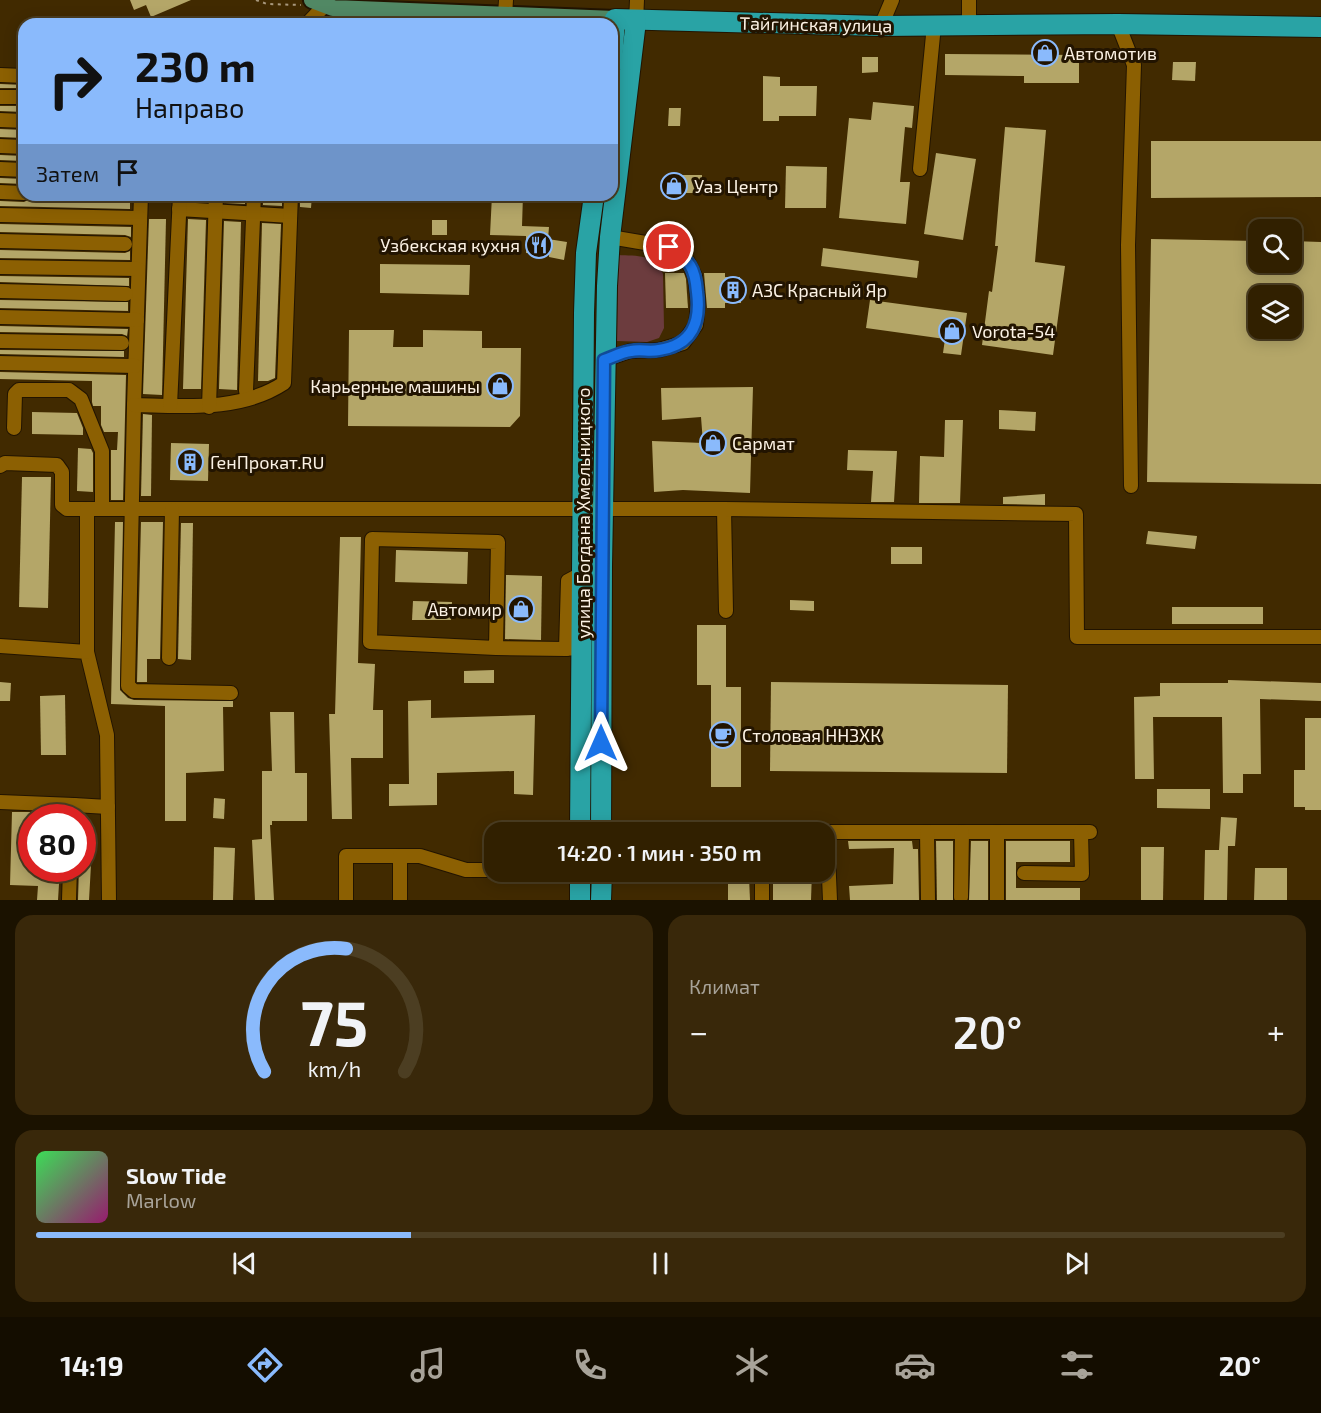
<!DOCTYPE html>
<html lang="ru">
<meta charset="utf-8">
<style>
body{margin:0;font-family:"Exo 2",sans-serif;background:#39280a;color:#f1f3f6;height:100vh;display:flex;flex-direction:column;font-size:22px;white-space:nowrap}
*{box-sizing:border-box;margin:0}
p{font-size:20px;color:#a8a399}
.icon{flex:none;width:33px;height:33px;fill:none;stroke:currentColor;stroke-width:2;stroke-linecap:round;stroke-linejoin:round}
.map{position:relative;height:900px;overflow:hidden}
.drawer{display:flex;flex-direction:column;gap:15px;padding:15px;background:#1b1200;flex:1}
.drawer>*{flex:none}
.banner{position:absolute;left:18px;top:18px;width:600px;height:183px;border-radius:18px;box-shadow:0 3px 15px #0003,0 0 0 2px #4c3e22;background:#8abafc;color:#111;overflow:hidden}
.controls{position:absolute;left:1248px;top:219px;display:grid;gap:12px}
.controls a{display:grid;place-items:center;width:54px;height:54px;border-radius:12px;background:#312000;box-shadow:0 3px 15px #0003,0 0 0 2px #4c3e22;font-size:30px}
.speed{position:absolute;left:18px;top:804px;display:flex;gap:12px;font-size:30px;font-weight:700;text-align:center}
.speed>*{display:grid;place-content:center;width:78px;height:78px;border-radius:50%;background:#312000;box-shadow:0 3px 15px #0003,0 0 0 2px #4c3e22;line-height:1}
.speed .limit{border:9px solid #d22;background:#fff;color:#111}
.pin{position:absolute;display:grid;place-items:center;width:51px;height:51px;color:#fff;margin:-26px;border:3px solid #fff;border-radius:50%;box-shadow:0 2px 6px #0007}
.me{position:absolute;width:66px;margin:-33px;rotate:0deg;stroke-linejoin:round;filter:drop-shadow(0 0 4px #0008)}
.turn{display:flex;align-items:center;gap:21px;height:126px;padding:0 18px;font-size:27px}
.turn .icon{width:78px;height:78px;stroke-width:2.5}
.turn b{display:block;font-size:42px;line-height:51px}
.then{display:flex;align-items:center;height:57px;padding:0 18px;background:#0003;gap:12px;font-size:22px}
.big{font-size:45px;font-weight:600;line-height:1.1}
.drawer .tile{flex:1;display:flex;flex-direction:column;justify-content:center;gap:9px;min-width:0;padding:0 21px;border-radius:18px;background:#39280a}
.drawer .dial{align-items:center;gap:0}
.dial svg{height:156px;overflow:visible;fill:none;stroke:#4c3e22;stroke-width:7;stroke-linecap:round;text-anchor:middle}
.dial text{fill:#f1f3f6;stroke:none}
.song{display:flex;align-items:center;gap:18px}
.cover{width:72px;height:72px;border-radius:9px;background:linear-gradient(135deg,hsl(130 70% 55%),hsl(320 70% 35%))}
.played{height:6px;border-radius:3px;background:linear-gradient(90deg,#8abafc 30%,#4c3e22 30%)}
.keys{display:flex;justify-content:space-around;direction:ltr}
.heat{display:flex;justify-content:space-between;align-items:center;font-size:33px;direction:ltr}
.drawer .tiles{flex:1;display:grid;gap:15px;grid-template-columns:1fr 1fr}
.tile:last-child{grid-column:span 2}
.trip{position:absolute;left:484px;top:822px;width:351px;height:60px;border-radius:18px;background:#312000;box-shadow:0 3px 15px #0003,0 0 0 2px #4c3e22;font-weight:600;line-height:60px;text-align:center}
.tabs{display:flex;height:96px;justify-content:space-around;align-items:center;background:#140d00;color:#a8a399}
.tabs .icon{width:42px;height:42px}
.tabs .selected{color:#8abafc}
.tabs b{font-size:27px;color:#f1f3f6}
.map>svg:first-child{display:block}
</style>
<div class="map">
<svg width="1321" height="900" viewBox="0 0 1321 900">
<rect width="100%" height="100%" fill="#412a00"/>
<path fill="#6c3c3e" d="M618,255c19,1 38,-1 45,19l1,54 -5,10 -12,4 -30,-1z"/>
<g fill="#b4a668" fill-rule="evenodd">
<polygon points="130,0 191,0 151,17 146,5 134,10"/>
<polygon points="945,54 1079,55 1079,83 1024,83 1024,76 945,75"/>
<polygon points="862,57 878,57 878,72 862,73"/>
<polygon points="1173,62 1196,62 1195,81 1172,80"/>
<polygon points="763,76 780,77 780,86 817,86 816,116 779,116 779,121 763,121"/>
<polygon points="0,84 24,85 24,88 0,88"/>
<polygon points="873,102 914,106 912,128 905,127 900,182 910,182 906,224 839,218 849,118 871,120"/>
<polygon points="0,106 24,106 24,112 0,111"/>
<polygon points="669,108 681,108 680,126 668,126"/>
<polygon points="1005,127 1046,130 1035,262 1065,266 1053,355 982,345 989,291 992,292 998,246 995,246"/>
<polygon points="0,129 24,130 24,138 0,137"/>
<polygon points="1151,141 1321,141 1321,197 1151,198"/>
<polygon points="936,153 976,159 963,240 924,234"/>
<polygon points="0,155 24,156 24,161 0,160"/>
<polygon points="786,166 827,167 826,208 785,208"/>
<rect x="668" y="175" width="34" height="18"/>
<polygon points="0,178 24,179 24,184 0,183"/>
<polygon points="225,195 245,195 245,204 225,203"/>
<polygon points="263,195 282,195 282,206 263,205"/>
<polygon points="300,195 312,195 311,208 300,207"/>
<polygon points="492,195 523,195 522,226 549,227 548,239 567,242 564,260 549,257 549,254 526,253 526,236 490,235"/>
<polygon points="32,198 130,200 130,209 0,206 0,201 24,202"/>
<polygon points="149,219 166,219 162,395 143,394"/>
<polygon points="188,219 206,220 201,389 183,389"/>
<rect x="432" y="220" width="15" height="15"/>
<polygon points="224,221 241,222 237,390 219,389"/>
<polygon points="262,223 281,224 275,378 268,381 258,381"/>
<polygon points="0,224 131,227 131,237 125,235 0,232"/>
<path d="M1151,239l107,2v21h34v-21l29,1v242l-174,-2zM1258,296h34v32h-34z"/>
<polygon points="823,248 919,261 917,278 821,266"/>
<polygon points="0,250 125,253 130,251 130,260 0,258"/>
<polygon points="380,264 470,265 469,295 380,293"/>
<polygon points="665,273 684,273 686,279 688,308 666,308"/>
<polygon points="704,273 725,273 725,277 740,277 741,303 725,303 725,308 707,308"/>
<polygon points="0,276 129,278 129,286 0,282"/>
<polygon points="0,300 128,302 128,311 0,308"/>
<polygon points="870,300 967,313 961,355 943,353 945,339 866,328"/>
<polygon points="0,326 128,329 127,336 122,334 0,332"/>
<polygon points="349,330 394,330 393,347 423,347 423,330 482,331 482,348 521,348 520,416 510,427 348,426"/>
<polygon points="0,350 124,351 124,357 0,354"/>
<polygon points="0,372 126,375 123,500 111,500 111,450 117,450 118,432 104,432 101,425 101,406 93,406 92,402 92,381 0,379"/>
<polygon points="753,387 750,493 683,490 654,492 652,441 703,443 701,417 662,420 661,388"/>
<polygon points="999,410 1036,412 1035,431 999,429"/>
<polygon points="32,412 77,413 83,428 83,435 32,434"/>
<polygon points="143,414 152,415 151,496 141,496"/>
<polygon points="945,420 963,420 960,503 919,503 920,456 944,457"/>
<polygon points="171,443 209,444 208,481 170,480"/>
<polygon points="78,448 91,449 93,453 93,492 77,491"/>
<polygon points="848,450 897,451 894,502 871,502 873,471 847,470"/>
<polygon points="22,477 51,477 48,608 19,607"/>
<polygon points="1045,494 1045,505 1003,504 1003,497"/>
<polygon points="115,522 123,522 120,690 128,698 134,700 233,701 233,707 223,707 224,771 186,773 186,821 165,821 165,706 111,704"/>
<polygon points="141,522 163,522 160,659 147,659 147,682 137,682"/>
<polygon points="181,523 193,523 191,660 178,659"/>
<polygon points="1148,531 1197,536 1195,549 1146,544"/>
<polygon points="340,537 361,537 358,663 375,664 373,710 383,710 383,758 351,758 352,819 332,819 329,714 335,714"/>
<rect x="891" y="547" width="31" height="17"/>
<polygon points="396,550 468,552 467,584 395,582"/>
<polygon points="506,575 542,576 541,640 505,639"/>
<polygon points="790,600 814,601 814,611 790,610"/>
<polygon points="413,601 452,602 451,620 412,620"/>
<rect x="1172" y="607" width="91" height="17"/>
<polygon points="697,625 726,625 726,687 741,687 741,787 711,787 711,685 697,685"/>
<polygon points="494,670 494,683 464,683 464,671"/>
<polygon points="1228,680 1321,683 1321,701 1260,699 1261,774 1243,774 1243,793 1223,793 1222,717 1153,717 1154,779 1135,779 1134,697 1160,696 1160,683 1228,683"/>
<polygon points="0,682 11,683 10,701 0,701"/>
<polygon points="771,682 1008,685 1007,773 770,771"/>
<polygon points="65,695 66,755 41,755 40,696"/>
<polygon points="431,700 431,718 535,715 533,795 514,794 514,771 437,773 437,805 389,806 389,784 409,784 408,701"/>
<polygon points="270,712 294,712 295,773 307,773 307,821 272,821 272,825 270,825 274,900 255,900 252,840 262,839 262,771 272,771"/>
<polygon points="1305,718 1321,718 1321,810 1305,810 1305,807 1294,807 1294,770 1305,770"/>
<polygon points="1157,789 1210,789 1210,809 1157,808"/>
<polygon points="214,798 225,799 224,819 213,818"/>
<polygon points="12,812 30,812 29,868 60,868 58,900 37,900 38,886 10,885"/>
<polygon points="1221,817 1237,818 1235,846 1228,846 1227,900 1204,900 1205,850 1219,850"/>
<polygon points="82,829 93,830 89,900 78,900 79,868 82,868"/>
<polygon points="848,841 912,841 913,849 918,849 919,900 850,900 849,886 893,884 894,848 849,849"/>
<polygon points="936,841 953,841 953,900 937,900"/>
<polygon points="971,841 988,841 988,900 969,900"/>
<polygon points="1006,841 1070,841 1070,862 1016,862 1016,888 1080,888 1080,900 1006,900"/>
<polygon points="214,847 235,848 233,900 213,900"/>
<polygon points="1141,847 1164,847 1163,900 1141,900"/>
<polygon points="1255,868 1287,868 1287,900 1254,900"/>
<polygon points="773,872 812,872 811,900 773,900"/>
<polygon points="749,877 750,900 728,900 728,878"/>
</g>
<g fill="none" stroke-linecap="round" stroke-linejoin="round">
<defs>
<g id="minor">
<polyline points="969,0 969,25"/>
<polyline points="505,15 506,0"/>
<polyline points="636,21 637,0"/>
<polyline points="307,24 325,5"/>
<polyline points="1118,24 1134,65 1128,245 1131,486"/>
<polyline points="881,26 892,0"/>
<polyline points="0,75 24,76"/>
<polyline points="0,97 24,97"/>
<polyline points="0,120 24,121"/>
<polyline points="0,146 24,147"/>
<polyline points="0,169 24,170"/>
<polyline points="920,169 934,25"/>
<polyline points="0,192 24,193"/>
<polyline points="141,195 134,405 128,686 134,691 231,693"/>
<polyline points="179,209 290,216"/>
<polyline points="0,215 140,218"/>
<polyline points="0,241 125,244"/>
<polyline points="0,267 138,269"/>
<polyline points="0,291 126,294"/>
<polyline points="0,317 137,320"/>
<polyline points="0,341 122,343"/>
<polyline points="604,360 630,351 659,350 683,343 696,325 698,302 695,276 686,258 669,247 610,237"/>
<polyline points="0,363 135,366"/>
<polyline points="246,391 254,195"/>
<path d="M134,405c50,1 106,7 150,-22l7,-188"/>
<polyline points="170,406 180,195"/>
<polyline points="209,407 216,195"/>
<polyline points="14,428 15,394 19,390 69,390 81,399 102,451 102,509"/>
<polyline points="0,466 5,463 57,465 62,472 62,505 67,509 87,509"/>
<polyline points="724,509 726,611"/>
<polyline points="0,646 87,652 107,735 109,900"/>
<polyline points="496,648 498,542 372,539 370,642 496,648 566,649 582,647"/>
<polyline points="566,649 568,581 583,573"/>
<polyline points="87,652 87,509 724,509 1076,514 1077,637 1321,637"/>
<polyline points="169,658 172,510"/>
<polyline points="0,802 74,805"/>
<polyline points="73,818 74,805 108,807"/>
<polyline points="594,831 682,832"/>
<polyline points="721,832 1090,832"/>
<polyline points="827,832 830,900"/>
<polyline points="927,832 928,900"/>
<polyline points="997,832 997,900"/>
<polyline points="762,872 762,900"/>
<polyline points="1024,873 1082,874 1081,832"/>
<polyline points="961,897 962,832"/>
<polyline points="69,900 70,868"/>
<polyline points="346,900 346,856 400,856"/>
<polyline points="400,900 400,856 420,856 466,870 495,870"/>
</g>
<polyline id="major" points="312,0 333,8 615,19"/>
<g id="highway">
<polyline points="612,64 615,19 881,26 1118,24 1321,27"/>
<polyline points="580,832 584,313 586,253 594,195"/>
<polyline points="601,832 602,566 607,286 610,237 636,21"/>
<polyline points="580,872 580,900"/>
<polyline points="601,900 602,872"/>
</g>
</defs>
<use href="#minor" stroke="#221400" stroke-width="16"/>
<use href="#major" stroke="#221400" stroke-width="20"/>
<use href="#highway" stroke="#221400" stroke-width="22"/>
<polyline stroke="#a8987d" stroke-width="2" stroke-dasharray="3 4.5" stroke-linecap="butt" points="256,0 267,4 301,5"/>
<use href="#minor" stroke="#8c6002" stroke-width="14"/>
<use href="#major" stroke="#518864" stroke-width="16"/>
<use href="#highway" stroke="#29a3a5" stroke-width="20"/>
</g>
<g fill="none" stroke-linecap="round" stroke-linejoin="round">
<defs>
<path id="route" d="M601,743l3,-383c9,-3 18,-8 27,-9 9,-2 19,1 28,-1 33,-5 42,-27 38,-58 -2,-25 -7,-31 -28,-45"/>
</defs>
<use href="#route" stroke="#114b97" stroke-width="15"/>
<use href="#route" stroke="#1a73e8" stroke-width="10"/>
</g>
<defs>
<symbol id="shop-ring" viewBox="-11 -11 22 22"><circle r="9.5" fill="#221400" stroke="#8abafc" stroke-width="1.5"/><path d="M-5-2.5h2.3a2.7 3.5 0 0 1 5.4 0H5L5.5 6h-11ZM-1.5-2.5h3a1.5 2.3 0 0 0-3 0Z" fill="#8abafc"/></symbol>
<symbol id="restaurant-ring" viewBox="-11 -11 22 22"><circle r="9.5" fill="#221400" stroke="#8abafc" stroke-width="1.5"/><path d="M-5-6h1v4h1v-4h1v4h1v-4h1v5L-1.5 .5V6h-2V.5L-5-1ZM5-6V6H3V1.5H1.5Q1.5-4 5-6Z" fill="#8abafc"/></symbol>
<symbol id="building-ring" viewBox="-11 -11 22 22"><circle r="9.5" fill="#221400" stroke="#8abafc" stroke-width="1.5"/><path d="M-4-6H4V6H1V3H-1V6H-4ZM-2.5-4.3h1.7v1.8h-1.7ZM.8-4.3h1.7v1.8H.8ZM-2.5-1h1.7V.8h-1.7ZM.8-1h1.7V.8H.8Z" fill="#8abafc"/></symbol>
<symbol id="cafe-ring" viewBox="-11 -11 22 22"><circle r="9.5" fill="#221400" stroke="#8abafc" stroke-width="1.5"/><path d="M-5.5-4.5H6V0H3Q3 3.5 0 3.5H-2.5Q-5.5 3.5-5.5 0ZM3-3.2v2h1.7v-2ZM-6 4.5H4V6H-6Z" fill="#8abafc"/></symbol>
</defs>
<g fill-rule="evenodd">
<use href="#shop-ring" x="1030" y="38" width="30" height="30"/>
<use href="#shop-ring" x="659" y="171" width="30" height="30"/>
<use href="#restaurant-ring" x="524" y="230" width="30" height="30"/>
<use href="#building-ring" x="718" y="275" width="30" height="30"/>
<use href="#shop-ring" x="937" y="316" width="30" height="30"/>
<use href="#shop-ring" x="485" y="371" width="30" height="30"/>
<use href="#shop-ring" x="698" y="428" width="30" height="30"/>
<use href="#building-ring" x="175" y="447" width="30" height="30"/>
<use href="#shop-ring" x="506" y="594" width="30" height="30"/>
<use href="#cafe-ring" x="708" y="720" width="30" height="30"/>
</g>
<g text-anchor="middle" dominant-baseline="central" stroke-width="6" stroke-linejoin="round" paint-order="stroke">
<g font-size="18" fill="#fcf2e4" stroke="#221400">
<text transform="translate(816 24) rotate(1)">Тайгинская улица</text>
<text transform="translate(583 513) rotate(-90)">улица Богдана Хмельницкого</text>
</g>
<g font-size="18" fill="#fcf2e4" stroke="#221400" text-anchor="start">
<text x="1064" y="53">Автомотив</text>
<text x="694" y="186">Уаз Центр</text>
<text x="520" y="245" text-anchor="end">Узбекская кухня</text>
<text x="752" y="290">АЗС Красный Яр</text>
<text x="972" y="331">Vorota-54</text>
<text x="480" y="386" text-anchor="end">Карьерные машины</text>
<text x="732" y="443">Сармат</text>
<text x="210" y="462">ГенПрокат.RU</text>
<text x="502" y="609" text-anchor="end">Автомир</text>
<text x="742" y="735">Столовая ННЗХК</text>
</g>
</g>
</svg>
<div class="controls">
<a><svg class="icon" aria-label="search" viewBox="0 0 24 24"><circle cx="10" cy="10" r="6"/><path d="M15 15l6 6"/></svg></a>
<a><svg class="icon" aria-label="layers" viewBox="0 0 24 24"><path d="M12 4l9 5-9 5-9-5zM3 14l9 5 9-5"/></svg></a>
</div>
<div class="speed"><div class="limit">80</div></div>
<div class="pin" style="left:669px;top:247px;background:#d93025"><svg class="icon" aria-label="arrive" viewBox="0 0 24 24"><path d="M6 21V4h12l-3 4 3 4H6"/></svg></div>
<svg class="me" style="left:601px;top:743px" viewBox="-20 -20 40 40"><path d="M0-17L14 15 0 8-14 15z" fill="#1a73e8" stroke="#fff" stroke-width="4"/></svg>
<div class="trip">14:20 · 1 мин · 350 m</div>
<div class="banner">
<div class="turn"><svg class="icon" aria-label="right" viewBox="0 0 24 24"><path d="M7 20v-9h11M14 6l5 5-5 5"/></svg><div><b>230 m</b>Направо</div></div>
<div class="then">Затем<svg class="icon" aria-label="arrive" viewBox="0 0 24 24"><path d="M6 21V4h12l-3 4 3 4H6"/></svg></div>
</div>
</div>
<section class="drawer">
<div class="tiles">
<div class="tile dial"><svg viewBox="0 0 100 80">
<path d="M14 69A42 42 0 1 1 86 69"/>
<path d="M14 69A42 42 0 0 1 56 6" stroke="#8abafc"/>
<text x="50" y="56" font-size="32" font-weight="700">75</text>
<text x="50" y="72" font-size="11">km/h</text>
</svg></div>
<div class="tile"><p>Климат</p>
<div class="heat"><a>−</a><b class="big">20°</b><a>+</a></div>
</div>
<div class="tile">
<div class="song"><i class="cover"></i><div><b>Slow Tide</b><p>Marlow</p></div></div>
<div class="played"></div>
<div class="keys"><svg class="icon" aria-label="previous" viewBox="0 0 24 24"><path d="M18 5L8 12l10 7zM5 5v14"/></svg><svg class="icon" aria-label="pause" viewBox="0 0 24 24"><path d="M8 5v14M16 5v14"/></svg><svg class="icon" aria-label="next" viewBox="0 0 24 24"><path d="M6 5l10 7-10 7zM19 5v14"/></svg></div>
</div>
</div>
</section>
<nav class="tabs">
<b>14:19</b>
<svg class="icon selected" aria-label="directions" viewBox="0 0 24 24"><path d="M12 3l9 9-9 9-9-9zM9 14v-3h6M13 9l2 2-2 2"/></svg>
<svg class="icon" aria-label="music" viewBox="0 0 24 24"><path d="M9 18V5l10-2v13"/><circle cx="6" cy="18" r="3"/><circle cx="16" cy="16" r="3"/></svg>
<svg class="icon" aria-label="phone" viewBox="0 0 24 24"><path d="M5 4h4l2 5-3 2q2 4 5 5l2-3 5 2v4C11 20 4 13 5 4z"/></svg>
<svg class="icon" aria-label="climate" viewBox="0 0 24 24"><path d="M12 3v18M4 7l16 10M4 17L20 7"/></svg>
<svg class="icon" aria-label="car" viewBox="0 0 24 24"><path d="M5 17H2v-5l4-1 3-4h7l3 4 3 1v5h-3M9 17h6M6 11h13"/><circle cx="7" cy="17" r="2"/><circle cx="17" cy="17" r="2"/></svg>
<svg class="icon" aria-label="filters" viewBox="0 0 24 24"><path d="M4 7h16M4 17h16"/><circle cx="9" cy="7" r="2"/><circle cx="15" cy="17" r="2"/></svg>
<b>20°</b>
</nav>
